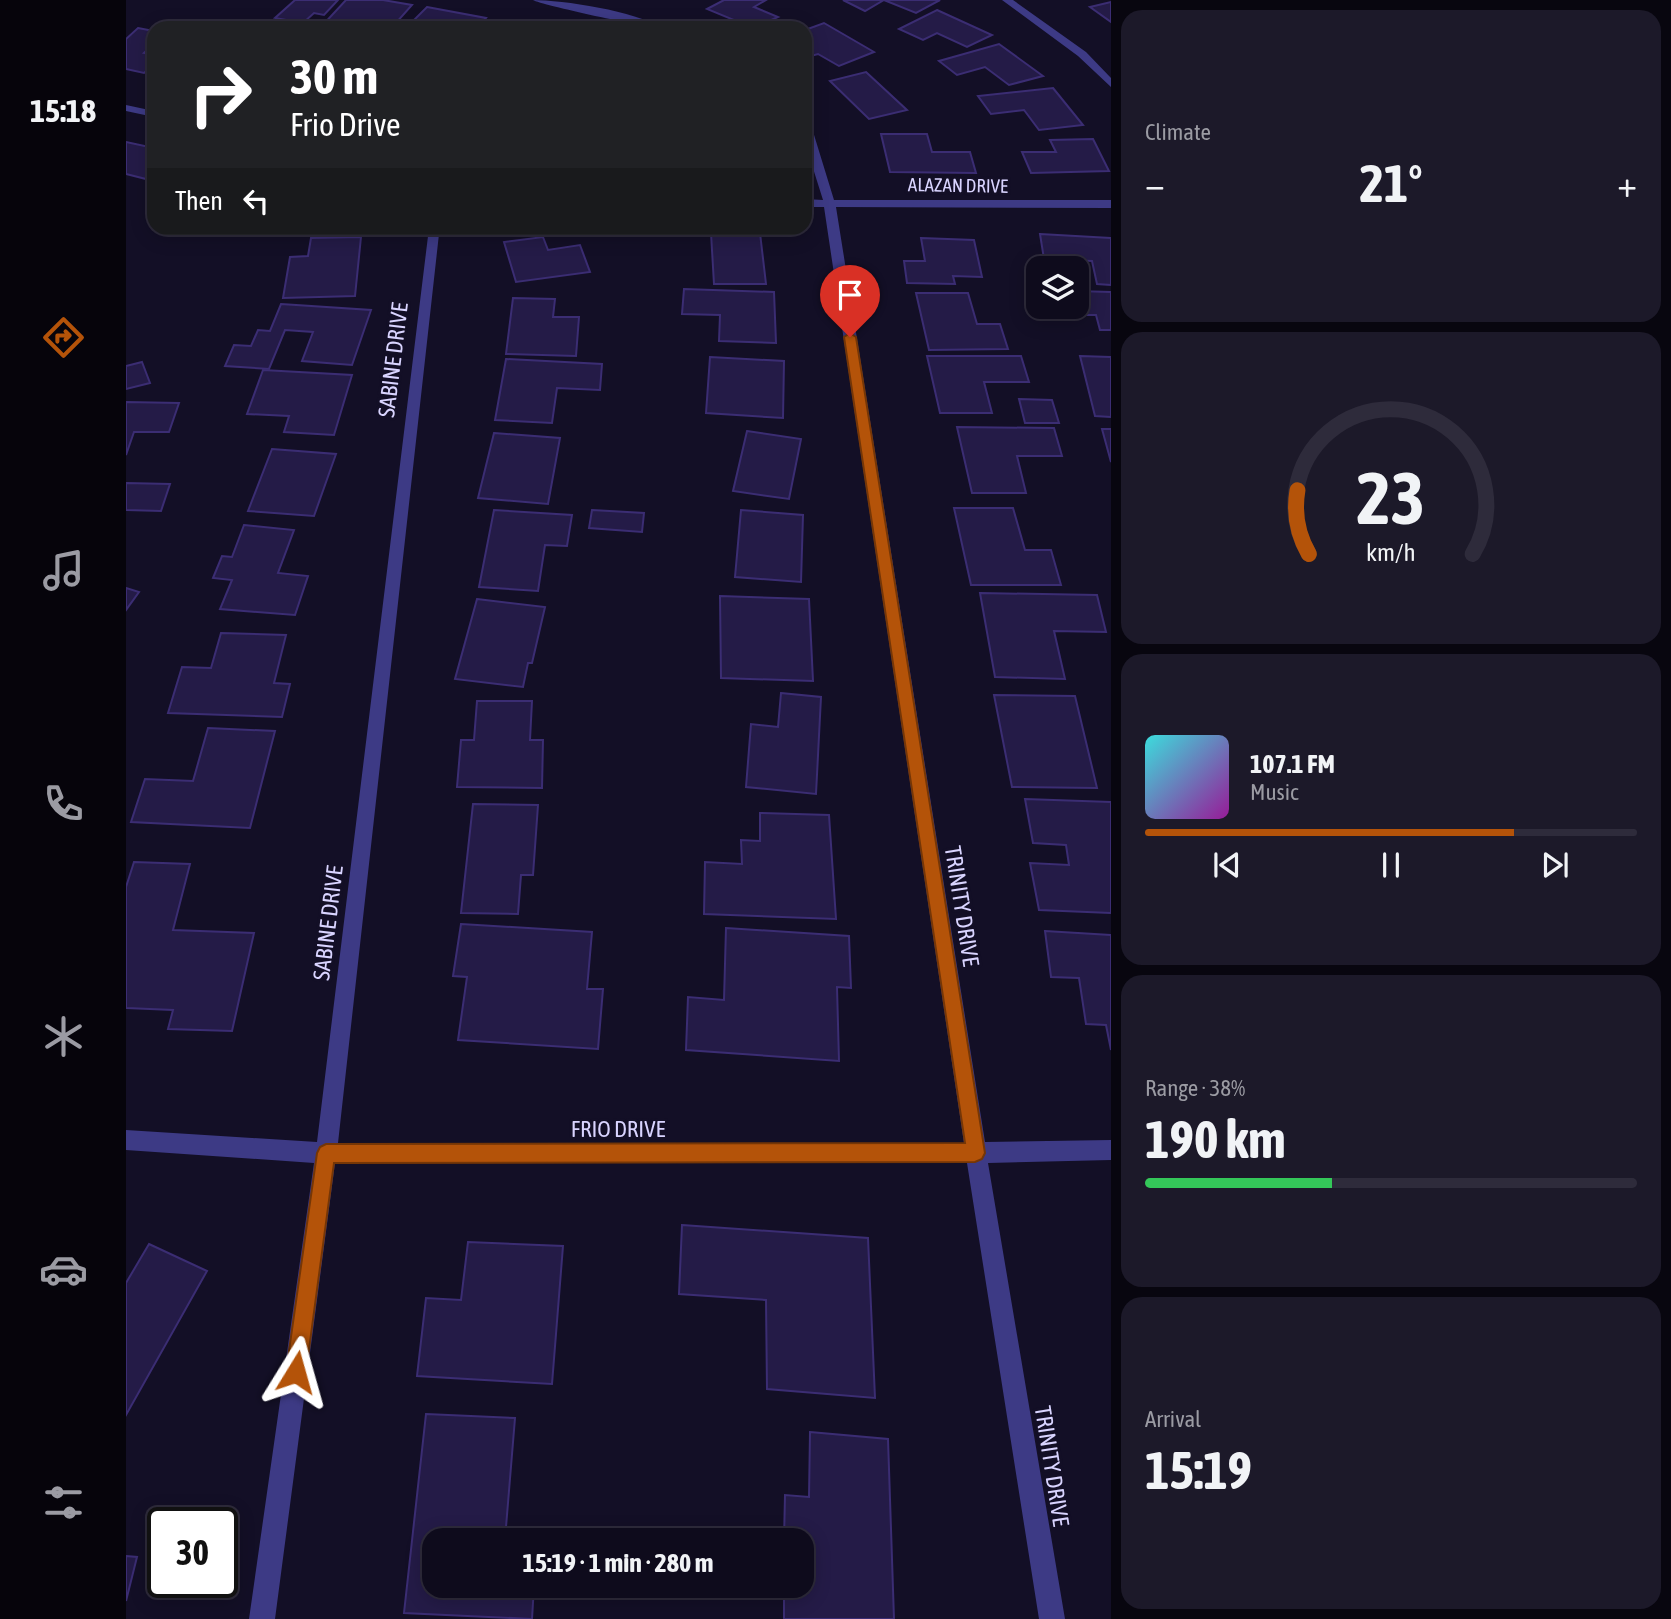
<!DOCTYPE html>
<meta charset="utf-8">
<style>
body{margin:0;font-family:"Asap Condensed",sans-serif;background:#1c1929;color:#f1f3f6;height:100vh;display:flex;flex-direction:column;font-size:26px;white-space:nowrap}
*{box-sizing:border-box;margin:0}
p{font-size:23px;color:#9b9ba3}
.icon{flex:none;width:38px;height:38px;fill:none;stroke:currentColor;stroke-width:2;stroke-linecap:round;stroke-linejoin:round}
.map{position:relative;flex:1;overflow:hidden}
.panel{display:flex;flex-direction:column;gap:10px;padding:10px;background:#08060f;width:560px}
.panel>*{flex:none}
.top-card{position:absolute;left:21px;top:21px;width:665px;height:214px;border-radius:21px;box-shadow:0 4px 18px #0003,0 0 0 2px #2e2b3b;background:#202124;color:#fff;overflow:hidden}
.controls{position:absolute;left:900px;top:256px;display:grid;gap:14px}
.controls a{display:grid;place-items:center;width:63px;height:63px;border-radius:14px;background:#0e0b1c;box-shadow:0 4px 18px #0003,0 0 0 2px #2e2b3b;font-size:35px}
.speed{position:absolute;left:21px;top:1507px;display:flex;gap:14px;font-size:35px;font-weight:700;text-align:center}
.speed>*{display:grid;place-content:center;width:91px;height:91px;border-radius:50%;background:#0e0b1c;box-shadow:0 4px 18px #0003,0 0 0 2px #2e2b3b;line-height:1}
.speed .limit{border:4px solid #111;border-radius:10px;background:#fff;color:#111}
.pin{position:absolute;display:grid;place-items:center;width:60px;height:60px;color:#fff;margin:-72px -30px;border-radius:50% 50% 50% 0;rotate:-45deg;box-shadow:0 0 7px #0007}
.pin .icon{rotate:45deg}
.me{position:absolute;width:77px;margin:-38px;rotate:8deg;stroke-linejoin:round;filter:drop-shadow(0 0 5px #0008)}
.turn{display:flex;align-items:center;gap:24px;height:147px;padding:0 28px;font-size:32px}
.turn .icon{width:91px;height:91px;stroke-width:2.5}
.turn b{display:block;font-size:49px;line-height:60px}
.then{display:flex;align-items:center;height:66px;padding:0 28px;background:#0003;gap:14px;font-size:26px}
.big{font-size:52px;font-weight:700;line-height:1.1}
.panel .card{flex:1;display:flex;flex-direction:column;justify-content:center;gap:10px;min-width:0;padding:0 24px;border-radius:21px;background:#1c1929}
.panel .dial{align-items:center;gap:0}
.dial svg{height:182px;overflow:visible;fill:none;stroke:#2e2b3b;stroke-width:7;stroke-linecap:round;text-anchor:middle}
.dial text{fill:#f1f3f6;stroke:none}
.song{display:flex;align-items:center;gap:21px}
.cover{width:84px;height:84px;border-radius:10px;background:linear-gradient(135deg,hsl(180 70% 55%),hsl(300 70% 35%))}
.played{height:7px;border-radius:4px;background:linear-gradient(90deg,#b45309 75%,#2e2b3b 75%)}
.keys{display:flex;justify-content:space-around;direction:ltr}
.heat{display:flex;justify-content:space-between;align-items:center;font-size:38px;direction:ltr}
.charge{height:10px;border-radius:5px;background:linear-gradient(90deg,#34c759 38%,#2e2b3b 0)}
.trip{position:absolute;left:296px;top:1528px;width:392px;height:70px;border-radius:21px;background:#0e0b1c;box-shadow:0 4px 18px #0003,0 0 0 2px #2e2b3b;font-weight:700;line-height:70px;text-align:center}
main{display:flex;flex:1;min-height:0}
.menu{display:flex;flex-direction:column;width:126px;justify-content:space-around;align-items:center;background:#06040b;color:#9b9ba3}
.menu .icon{width:49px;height:49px}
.menu .on{color:#b45309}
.menu b{font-size:32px;color:#f1f3f6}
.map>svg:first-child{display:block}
</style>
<main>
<nav class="menu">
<b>15:18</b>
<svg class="icon on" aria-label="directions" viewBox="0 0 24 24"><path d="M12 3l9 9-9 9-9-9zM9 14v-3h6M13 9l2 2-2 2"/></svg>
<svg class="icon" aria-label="music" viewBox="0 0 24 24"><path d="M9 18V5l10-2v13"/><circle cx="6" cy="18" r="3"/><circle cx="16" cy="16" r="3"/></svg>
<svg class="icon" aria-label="phone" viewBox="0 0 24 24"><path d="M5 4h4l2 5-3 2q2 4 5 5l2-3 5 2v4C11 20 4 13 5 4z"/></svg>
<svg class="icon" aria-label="climate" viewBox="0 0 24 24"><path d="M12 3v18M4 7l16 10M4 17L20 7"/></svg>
<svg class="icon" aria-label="car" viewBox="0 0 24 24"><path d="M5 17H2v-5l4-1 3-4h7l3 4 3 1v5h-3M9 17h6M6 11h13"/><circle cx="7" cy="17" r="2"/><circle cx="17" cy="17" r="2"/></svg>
<svg class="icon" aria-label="filters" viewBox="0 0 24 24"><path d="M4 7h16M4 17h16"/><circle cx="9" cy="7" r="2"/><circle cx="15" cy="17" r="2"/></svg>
</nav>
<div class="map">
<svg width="985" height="1619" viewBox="0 0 985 1619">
<rect width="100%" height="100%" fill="#130f26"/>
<g fill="#241b47" stroke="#3b2d73" stroke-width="2">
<polygon points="169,0 212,0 198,15 188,13 177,23 149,18"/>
<polygon points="220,0 257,0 286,5 270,23 254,20 249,26 232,23 228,28 194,28"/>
<polygon points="598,0 640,0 628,7 652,17 627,28 581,9"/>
<polygon points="717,0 814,0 790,13 758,0 739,11"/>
<polygon points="985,2 985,22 964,7"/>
<polygon points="301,7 360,18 351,28 280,28"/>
<polygon points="811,10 866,35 841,47 811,33 797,40 773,29"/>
<polygon points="376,21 412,28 370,28"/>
<polygon points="698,23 748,52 713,66 692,54 685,56 679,52 679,30"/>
<polygon points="12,28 28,31 28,44 18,53 28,55 28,64 18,73 0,69 0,39"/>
<polygon points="873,44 917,76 883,85 859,67 831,75 813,61"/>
<polygon points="740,72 781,110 743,119 704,81"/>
<polygon points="927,88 957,125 913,130 898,110 865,114 852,96"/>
<polygon points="755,134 801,134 806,152 844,152 850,173 764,172"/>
<polygon points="967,139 983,171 905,173 896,152 930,152 924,140"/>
<polygon points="0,142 28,148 28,175 24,180 0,174"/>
<polygon points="585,233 634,233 640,284 588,284"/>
<polygon points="914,234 985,238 985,285 971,284 966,261 918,259"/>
<polygon points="235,237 229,296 157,298 164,257 182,256 185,238"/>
<polygon points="417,237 422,250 454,245 464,272 390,282 378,242"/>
<polygon points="795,238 848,240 856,277 827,276 829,284 781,283 778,261 799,261"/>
<polygon points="558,289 648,292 650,343 593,341 594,315 556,314"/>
<polygon points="950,291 985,292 985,330 974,330 970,315 942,315 940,306 950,306"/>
<polygon points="790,293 842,293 851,324 874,324 882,349 803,350"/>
<polygon points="387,298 429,299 427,317 453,317 450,356 380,354"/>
<polygon points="155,304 245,310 226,365 176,361 187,332 159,330 143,369 99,366 108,345 125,346 132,330 144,331"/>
<polygon points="801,356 895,356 903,382 858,382 866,413 814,413"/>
<polygon points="954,356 985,357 985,417 969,416"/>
<polygon points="584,357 658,361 657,418 580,413"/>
<polygon points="380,359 476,364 474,390 431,388 426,423 369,420"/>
<polygon points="16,362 24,383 0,389 0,366"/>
<polygon points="137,370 226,375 208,435 158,432 163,416 121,414"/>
<polygon points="893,399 926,400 933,423 899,423"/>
<polygon points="0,402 53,403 43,432 8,432 0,455"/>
<polygon points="831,427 928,428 936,456 891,456 900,493 846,493"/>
<polygon points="976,429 985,429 985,462"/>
<polygon points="621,431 675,439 663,499 607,491"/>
<polygon points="368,433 434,438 422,504 352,498"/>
<polygon points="146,449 210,454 188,516 122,511"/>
<polygon points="0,483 44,484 35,511 0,510"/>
<polygon points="828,508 887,508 899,550 925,550 935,585 845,585"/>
<polygon points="368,510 446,515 441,546 419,545 412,591 353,587"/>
<polygon points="466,510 518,513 516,532 463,528"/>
<polygon points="615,510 677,515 675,582 609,577"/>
<polygon points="118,525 168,530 152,573 182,576 169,615 94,609 106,580 87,578 96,556 106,557"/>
<polygon points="0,588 13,592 0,610"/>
<polygon points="854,593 971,595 980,632 928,631 939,679 869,677"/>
<polygon points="594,596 683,599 687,681 595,678"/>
<polygon points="351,599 419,607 406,663 402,663 397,687 329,679"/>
<polygon points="95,633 160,635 148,683 164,684 156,717 42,713 56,667 85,668"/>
<polygon points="655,693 695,697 690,794 620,787 625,724 652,727"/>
<polygon points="868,695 949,696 971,788 886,787"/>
<polygon points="351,701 406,701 404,740 417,740 416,788 331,787 335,740 348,740"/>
<polygon points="82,728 149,731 124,828 5,822 19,779 67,781"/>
<polygon points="899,799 985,802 985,913 913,910 904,863 943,865 940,845 907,843"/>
<polygon points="347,804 412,805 407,875 395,875 392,914 335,913"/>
<polygon points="634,813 703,815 710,919 578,914 579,862 616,864 615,840 634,841"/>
<polygon points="8,862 64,864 47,930 128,933 106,1031 42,1029 47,1010 0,1008 0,887"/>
<polygon points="335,924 466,932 461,989 477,989 472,1049 332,1040 341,977 327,976"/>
<polygon points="600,928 723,936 725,988 711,987 713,1061 560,1050 562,997 598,1000"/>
<polygon points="919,931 985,935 985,1050 980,1025 960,1024 953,978 925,977"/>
<polygon points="556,1225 742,1238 749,1398 641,1389 640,1300 553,1294"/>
<polygon points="342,1242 437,1246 426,1384 291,1376 300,1298 335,1300"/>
<polygon points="23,1244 81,1271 0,1415 0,1283"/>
<polygon points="300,1414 389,1418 380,1527 412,1529 411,1540 308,1540 308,1586 408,1586 406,1619 278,1613"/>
<polygon points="684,1432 762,1439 768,1619 658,1619 658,1586 676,1586 676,1540 658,1540 659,1495 683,1497"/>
<polygon points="0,1556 11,1557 0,1601"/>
</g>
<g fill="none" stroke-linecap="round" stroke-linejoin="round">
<g fill="#3d3a85" fill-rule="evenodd">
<path d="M407,0c29,0 104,11 127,28 -12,0 -119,-23 -127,-28z"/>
<polygon points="876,0 887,0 960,52 985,78 985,87 952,56"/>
<polygon points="0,105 28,111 28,117 0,111"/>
<polygon points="679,122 685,125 708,200 985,200 985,208 710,207 859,1142 985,1140 985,1160 862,1163 939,1619 913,1619 841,1163 209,1163 149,1619 123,1619 188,1163 0,1150 0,1130 191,1142 303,228 358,228 352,232 313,234 212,1143 838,1143 698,207 679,207 679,199 697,200 679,143"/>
</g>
</g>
<polygon fill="#b45309" stroke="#753606" stroke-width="2" points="724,333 730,337 859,1153 856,1159 849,1162 208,1163 180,1372 177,1380 170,1383 163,1380 160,1372 191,1153 194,1147 200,1144 839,1143 718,337"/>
<g text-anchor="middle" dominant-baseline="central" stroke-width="6" stroke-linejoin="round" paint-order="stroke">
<g font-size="19" fill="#d9d4ff" stroke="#130f26">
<text transform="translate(832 185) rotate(1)">ALAZAN DRIVE</text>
</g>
<g font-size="23" fill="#d9d4ff" stroke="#130f26">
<text transform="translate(267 360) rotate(-83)">SABINE DRIVE</text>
<text transform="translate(836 906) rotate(81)">TRINITY DRIVE</text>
<text transform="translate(202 923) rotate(-83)">SABINE DRIVE</text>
<text x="492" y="1129">FRIO DRIVE</text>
<text transform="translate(926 1466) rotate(81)">TRINITY DRIVE</text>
</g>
</g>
</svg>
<div class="controls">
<a><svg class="icon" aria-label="layers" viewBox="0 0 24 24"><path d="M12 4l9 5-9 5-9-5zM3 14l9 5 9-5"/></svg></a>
</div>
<div class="speed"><div class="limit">30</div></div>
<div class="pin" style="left:724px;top:337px;background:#d93025"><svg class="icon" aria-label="arrive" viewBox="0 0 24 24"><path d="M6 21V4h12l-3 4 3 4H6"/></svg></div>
<svg class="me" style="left:170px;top:1372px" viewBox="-20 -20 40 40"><path d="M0-17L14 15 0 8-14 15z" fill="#b45309" stroke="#fff" stroke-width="4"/></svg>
<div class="trip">15:19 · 1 min · 280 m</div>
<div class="top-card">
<div class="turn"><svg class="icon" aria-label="right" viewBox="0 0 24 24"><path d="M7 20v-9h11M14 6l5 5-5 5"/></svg><div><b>30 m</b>Frio Drive</div></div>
<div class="then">Then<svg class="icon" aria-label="left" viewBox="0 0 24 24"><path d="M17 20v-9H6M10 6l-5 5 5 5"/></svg></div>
</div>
</div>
<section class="panel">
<div class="card"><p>Climate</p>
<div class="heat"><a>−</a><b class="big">21°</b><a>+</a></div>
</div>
<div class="card dial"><svg viewBox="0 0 100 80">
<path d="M14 69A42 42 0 1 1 86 69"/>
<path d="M14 69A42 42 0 0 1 9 41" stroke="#b45309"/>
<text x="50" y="56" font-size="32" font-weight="700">23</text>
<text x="50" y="72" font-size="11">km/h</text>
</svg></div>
<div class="card">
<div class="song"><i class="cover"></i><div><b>107.1 FM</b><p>Music</p></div></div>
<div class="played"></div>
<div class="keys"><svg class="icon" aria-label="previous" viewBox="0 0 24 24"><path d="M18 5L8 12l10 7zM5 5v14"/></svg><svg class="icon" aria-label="pause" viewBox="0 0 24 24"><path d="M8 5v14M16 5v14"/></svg><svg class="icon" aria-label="next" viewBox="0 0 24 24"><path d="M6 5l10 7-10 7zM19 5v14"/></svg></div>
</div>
<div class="card"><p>Range · 38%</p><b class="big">190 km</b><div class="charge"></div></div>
<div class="card"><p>Arrival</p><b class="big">15:19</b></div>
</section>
</main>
